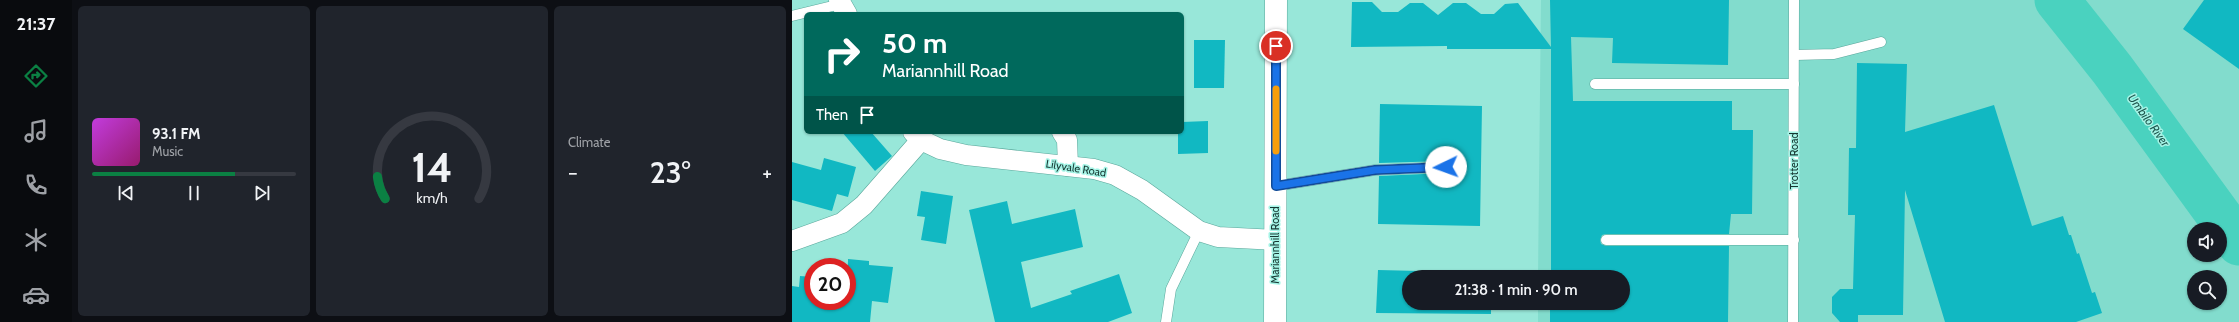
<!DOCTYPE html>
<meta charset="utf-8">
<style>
body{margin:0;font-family:Cabin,sans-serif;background:#20242c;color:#f1f3f6;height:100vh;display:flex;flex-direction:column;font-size:15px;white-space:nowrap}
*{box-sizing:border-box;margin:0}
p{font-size:13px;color:#9ea1a6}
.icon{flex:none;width:22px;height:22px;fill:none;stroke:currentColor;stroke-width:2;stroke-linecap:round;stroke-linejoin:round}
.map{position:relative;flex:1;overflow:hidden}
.drawer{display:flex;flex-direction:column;gap:6px;padding:6px;background:#0d0f14;width:720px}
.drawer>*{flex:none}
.hud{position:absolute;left:12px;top:12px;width:380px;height:122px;border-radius:6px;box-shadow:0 1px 3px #0004;background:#00695c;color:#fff;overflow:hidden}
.buttons{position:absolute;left:1395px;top:222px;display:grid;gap:8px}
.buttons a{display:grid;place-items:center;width:40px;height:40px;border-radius:50%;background:#171b24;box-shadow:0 1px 3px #0004;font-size:20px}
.speed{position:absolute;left:12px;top:258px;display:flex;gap:8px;font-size:20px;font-weight:700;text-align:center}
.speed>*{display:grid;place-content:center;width:52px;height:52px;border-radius:50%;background:#171b24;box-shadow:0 1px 3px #0004;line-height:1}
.speed .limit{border:6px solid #d22;background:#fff;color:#111}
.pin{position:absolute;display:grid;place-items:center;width:34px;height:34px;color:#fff;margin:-17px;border:2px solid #fff;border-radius:50%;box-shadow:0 1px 4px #0007}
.me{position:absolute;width:44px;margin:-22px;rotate:267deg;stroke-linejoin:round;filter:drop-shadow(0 0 3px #0008)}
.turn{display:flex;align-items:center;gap:14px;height:84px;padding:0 12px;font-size:18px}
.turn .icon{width:52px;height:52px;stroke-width:2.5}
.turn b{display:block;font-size:28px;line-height:34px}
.then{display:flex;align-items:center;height:38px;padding:0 12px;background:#0003;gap:8px;font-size:15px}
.big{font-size:30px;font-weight:600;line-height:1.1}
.drawer .tile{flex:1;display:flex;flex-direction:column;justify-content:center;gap:6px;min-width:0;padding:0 14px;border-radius:6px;background:#20242c}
.drawer .dial{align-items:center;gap:0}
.dial svg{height:104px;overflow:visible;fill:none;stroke:#363941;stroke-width:7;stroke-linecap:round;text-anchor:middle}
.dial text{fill:#f1f3f6;stroke:none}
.song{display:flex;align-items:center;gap:12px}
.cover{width:48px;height:48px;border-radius:6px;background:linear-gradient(135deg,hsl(290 70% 55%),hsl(320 70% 35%))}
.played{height:4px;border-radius:2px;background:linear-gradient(90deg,#0b8043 70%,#363941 70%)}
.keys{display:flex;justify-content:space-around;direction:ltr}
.heat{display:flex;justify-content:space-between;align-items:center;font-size:22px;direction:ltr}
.drawer .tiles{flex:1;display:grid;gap:6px;grid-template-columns:repeat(3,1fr)}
.trip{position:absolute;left:610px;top:270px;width:228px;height:40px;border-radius:20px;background:#171b24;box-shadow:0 1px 3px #0004;font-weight:600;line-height:40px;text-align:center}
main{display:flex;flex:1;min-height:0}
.dock{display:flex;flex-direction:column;width:72px;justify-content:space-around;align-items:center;background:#090b0e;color:#9ea1a6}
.dock .icon{width:28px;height:28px}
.dock .active{color:#0b8043}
.dock b{font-size:18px;color:#f1f3f6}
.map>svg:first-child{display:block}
</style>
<main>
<nav class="dock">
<b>21:37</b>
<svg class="icon active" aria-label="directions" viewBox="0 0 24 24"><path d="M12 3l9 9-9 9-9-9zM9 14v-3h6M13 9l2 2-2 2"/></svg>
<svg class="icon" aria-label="music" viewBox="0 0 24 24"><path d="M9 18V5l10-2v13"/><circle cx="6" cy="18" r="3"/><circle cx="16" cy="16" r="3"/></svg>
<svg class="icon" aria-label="phone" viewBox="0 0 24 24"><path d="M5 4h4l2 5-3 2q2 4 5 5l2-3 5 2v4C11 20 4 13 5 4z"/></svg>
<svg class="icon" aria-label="climate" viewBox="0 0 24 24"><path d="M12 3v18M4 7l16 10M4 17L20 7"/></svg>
<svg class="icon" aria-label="car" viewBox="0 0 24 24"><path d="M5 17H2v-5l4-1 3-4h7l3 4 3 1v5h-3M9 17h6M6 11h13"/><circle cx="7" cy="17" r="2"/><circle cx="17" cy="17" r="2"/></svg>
</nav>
<section class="drawer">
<div class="tiles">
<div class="tile">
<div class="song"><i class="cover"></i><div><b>93.1 FM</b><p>Music</p></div></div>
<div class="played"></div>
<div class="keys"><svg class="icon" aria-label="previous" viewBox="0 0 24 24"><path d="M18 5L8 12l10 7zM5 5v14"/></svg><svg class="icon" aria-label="pause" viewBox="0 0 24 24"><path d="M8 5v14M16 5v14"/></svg><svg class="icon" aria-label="next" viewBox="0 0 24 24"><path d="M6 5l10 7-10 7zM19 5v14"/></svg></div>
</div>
<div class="tile dial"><svg viewBox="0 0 100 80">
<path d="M14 69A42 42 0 1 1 86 69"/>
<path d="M14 69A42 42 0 0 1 8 52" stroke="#0b8043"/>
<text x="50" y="56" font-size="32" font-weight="700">14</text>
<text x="50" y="72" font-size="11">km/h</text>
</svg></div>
<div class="tile"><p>Climate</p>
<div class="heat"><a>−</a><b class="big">23°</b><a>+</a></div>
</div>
</div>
</section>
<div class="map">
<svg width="1447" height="322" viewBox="0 0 1447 322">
<rect width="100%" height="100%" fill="#98e7d9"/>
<path fill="#82dccd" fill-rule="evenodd" d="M749,0h698v322h-701v-19h85v-26h-85zM1402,229h26v26h-26zM1402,277h26v26h-26z"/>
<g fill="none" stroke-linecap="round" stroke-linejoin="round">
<polyline stroke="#4ad2bf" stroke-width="45" points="1265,0 1320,69 1447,243"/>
</g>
<g fill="#11b8c2">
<polygon points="758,0 937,0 936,65 820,63 821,38 779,37 781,101 940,101 940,130 961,130 960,214 939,214 937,234 814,234 810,235 808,240 809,244 814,246 937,246 936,322 758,322 758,303 831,303 831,277 759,277 759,49 655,49 655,46 559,47 560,2 580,2 590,12 606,12 618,3 631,3 646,15 661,3 674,3 689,14 702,14 713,4 726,3 759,47"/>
<polygon points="1412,0 1447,0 1447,69 1391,29"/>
<polygon points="402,40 433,40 432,88 402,88"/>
<polygon points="1065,63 1115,64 1113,132 1202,105 1240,226 1271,216 1277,235 1279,235 1285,254 1287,253 1300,293 1303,292 1310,313 1284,322 1153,322 1113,190 1111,315 1066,315 1066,322 1048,322 1040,313 1040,297 1048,289 1061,289 1063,215 1056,215 1057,148 1064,148"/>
<polygon points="588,104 690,106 688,226 586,224 587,176 654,173 658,172 660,167 659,163 654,161 587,163"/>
<polygon points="416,121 416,153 386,154 386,132 390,132 390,122"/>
<polygon points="50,132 79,132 100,156 83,171"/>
<polygon points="32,158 64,167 56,197 45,194 40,211 0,200 0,162 29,170"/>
<polygon points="129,191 161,196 154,244 129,240 133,217 125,216"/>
<polygon points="215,201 220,224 283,209 291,247 229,262 239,308 280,294 278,291 327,274 340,313 316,322 203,322 177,210"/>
<polygon points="56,259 77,261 77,265 101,267 96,303 80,301 78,322 0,322 0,286 7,287 8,276 21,277 21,301 55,301"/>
<polygon points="586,270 714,273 714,277 617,277 617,303 713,303 713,307 699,306 699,314 584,313"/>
</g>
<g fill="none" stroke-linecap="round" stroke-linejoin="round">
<defs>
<g id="service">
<polyline points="0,16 49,4"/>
<polyline points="1003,55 1042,54 1089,42"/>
<polyline points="803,84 1002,84"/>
<polyline points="484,186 583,170 654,167"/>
<polyline points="814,240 1002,240"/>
<polyline points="374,322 379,289 407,231"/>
<polyline points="1001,322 1002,0"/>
</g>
<g id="minor">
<polyline points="47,0 55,14"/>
<polyline points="121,132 129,140 148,149 174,155 302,169 323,175 350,190 407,231 426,237 483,240"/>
<polyline points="270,132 275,140 276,166"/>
<polyline points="0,241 50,223 72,205 129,140"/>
</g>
<polyline id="tertiary" points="483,322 484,0"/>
</defs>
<use href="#service" stroke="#59a79b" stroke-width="11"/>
<use href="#minor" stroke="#59a79b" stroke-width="21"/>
<use href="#tertiary" stroke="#59a79b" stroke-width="23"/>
<use href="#service" stroke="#fff" stroke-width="10"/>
<use href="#minor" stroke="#fff" stroke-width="20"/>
<use href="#tertiary" stroke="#fff" stroke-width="22"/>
</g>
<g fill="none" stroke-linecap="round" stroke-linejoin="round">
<defs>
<polyline id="route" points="484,46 484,186 583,170 654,167"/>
</defs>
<use href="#route" stroke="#114b97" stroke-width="10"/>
<use href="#route" stroke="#1a73e8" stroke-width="7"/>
<polyline stroke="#f59e0b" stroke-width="7" points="484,151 484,89"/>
</g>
<g text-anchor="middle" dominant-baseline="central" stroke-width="3" stroke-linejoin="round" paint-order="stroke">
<g font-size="11" fill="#163732" stroke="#a5f4e6">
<text transform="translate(1002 161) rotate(-90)">Trotter Road</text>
<text transform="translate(284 168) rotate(9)">Lilyvale Road</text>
<text transform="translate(483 245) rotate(-90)">Mariannhill Road</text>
</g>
<g font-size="12" font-style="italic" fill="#1d554d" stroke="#a5f4e6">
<text transform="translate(1357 120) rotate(54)">Umbilo River</text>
</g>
</g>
</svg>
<div class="buttons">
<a><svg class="icon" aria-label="sound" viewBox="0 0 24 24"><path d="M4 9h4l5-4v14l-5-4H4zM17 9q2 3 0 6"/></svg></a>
<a><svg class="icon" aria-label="search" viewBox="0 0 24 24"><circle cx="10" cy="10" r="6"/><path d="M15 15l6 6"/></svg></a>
</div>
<div class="speed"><div class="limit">20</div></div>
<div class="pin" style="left:484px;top:46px;background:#d93025"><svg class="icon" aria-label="arrive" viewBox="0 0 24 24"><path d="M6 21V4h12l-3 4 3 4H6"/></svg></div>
<svg class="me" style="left:654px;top:167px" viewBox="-20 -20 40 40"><circle r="19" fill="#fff"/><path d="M0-13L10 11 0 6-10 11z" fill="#1a73e8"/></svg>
<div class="trip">21:38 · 1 min · 90 m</div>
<div class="hud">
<div class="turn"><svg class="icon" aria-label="right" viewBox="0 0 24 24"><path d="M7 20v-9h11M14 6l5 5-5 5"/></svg><div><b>50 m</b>Mariannhill Road</div></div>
<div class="then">Then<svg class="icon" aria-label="arrive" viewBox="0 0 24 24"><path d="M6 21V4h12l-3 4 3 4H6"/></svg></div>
</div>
</div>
</main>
